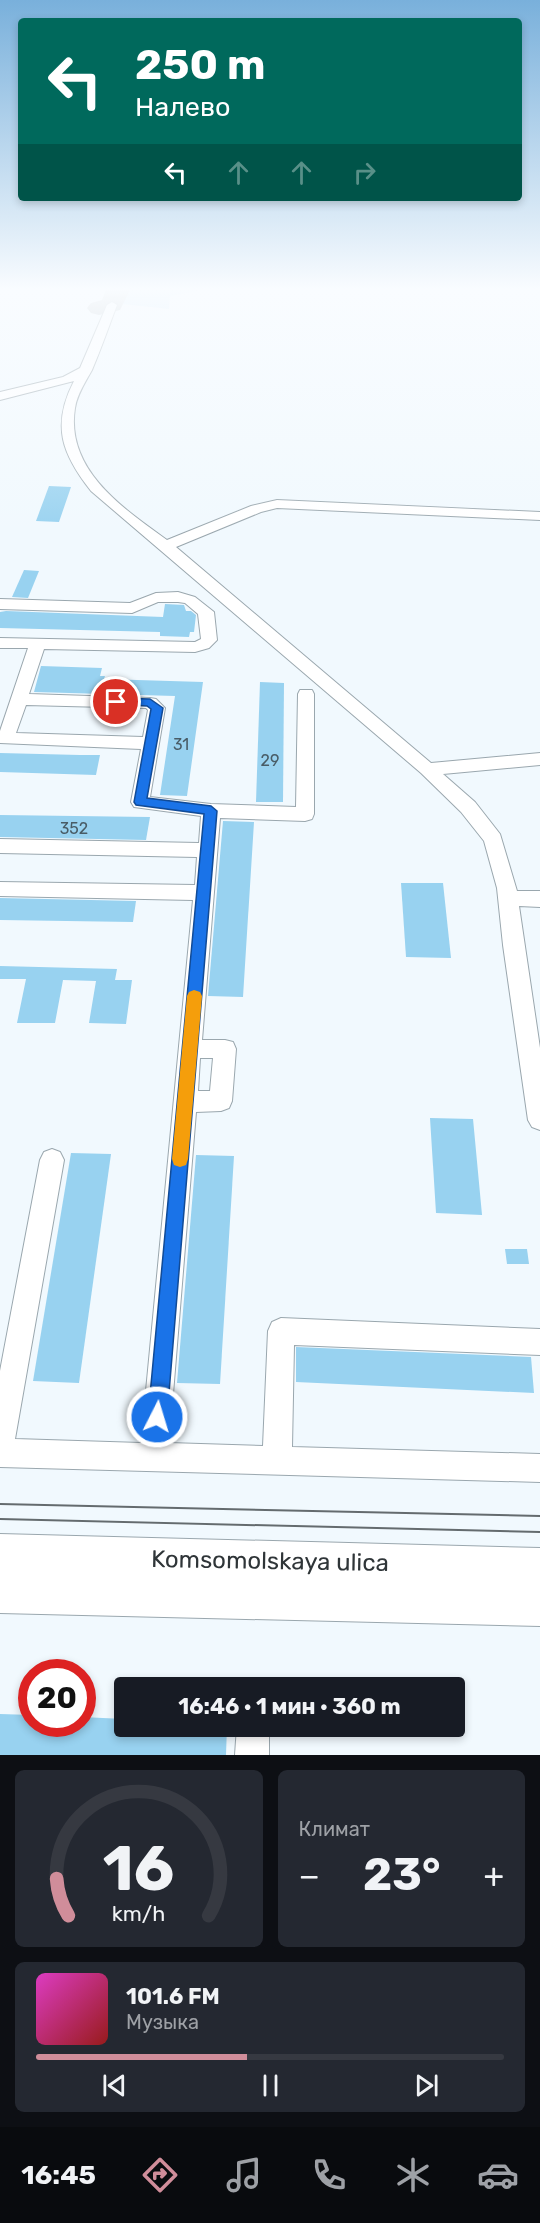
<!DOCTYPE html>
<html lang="ru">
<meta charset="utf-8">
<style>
body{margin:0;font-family:Rubik,sans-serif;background:#242831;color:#f1f3f6;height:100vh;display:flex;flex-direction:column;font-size:22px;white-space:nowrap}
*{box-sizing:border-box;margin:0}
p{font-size:20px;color:#9ea1a6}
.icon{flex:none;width:33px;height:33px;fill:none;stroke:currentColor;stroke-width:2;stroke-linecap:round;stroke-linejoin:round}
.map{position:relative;height:1755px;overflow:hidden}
.drawer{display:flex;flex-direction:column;gap:15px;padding:15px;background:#0d0f14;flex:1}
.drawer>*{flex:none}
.hud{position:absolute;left:18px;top:18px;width:504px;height:183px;border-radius:6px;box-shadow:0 3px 9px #0003;background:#00695c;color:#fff;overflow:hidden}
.speed{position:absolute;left:18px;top:1659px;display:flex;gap:12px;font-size:30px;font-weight:700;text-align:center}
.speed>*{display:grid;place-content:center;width:78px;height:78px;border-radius:50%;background:#171b24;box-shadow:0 3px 9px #0003;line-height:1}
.speed .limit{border:9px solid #d22;background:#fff;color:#111}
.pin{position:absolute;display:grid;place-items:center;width:51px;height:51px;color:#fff;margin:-26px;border:3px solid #fff;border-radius:50%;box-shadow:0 2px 6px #0007}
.me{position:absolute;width:66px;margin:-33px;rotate:5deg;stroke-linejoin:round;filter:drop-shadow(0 0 4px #0008)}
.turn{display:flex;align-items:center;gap:21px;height:126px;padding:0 18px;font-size:27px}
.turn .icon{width:78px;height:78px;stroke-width:2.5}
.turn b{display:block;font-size:42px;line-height:51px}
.lanes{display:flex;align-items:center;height:57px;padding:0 18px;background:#0003;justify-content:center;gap:30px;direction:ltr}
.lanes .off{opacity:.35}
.big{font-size:45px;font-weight:700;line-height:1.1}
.drawer .card{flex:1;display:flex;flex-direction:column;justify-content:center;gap:9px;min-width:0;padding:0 21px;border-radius:9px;background:#242831}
.drawer .dial{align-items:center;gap:0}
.dial svg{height:156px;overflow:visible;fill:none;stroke:#363941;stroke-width:7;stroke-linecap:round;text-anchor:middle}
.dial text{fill:#f1f3f6;stroke:none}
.song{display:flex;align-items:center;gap:18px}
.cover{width:72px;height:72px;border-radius:9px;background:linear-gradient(135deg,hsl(310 70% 55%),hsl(0 70% 35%))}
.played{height:6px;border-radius:3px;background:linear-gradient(90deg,#d08d9a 45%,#363941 45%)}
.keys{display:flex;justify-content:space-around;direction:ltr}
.heat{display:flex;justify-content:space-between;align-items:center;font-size:33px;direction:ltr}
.drawer .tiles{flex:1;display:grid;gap:15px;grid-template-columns:1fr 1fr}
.card:last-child{grid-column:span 2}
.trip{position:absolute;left:114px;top:1677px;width:351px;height:60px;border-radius:6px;background:#171b24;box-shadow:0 3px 9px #0003;font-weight:700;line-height:60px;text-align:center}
.tab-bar{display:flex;height:96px;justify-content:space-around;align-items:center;background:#090b0e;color:#9ea1a6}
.tab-bar .icon{width:42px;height:42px}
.tab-bar .on{color:#d08d9a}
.tab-bar b{font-size:27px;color:#f1f3f6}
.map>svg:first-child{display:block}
</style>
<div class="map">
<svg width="540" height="1755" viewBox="0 0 540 1755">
<rect width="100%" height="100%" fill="#f1f9fe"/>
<polygon fill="#c6e8fa" points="127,290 201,290 170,296 169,309 122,304"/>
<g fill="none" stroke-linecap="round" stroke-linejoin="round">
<polygon fill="#aab2b6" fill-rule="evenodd" points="106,290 130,290 120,310 99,315 91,313 87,308 91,303 102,300"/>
</g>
<g fill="#98d2f0">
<polygon points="49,486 71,487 59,522 36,521"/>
<polygon points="24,570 39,571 28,598 12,597"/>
<polygon points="165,604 184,605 186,611 191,611 196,615 194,632 190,632 189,637 160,636 160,632 0,628 0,612 6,611 163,617"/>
<polygon points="41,666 102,668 100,676 105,676 104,679 203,682 187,796 160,795 175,696 34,692"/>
<polygon points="260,682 284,683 283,802 256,802"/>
<polygon points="0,753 80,755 100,755 96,775 0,772"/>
<polygon points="0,815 150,817 146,840 0,837"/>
<polygon points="223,821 254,822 243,997 208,996"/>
<polygon points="401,883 443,883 451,958 406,957"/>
<polygon points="0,898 136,901 133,922 0,920"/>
<polygon points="0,966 117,969 115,980 132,980 126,1024 89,1023 96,981 63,980 55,1023 17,1023 26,979 0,979"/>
<polygon points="430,1118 473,1119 482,1215 436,1213"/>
<polygon points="71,1153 111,1154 79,1383 33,1381"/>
<polygon points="196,1155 234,1156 220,1384 177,1383"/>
<polygon points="505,1249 527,1249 529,1264 507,1264"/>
<polygon points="296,1347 531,1357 534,1393 296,1382"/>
<polygon points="0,1714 32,1715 32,1724 82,1724 82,1717 124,1719 124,1726 227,1726 226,1755 0,1755"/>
</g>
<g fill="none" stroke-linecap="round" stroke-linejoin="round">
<defs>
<g id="minor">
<path d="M112,302l5,3c-8,21 -16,44 -25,65 -6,11 -15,24 -17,38 -10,62 49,101 92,132l84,-34 26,-6 263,12v8l-263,-12 -16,4 -85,35 255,216 109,-10v12l-97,9 32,28 25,32 17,57h23v16l-21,-1 21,142v82l-8,-3 -4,-7 -25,-175 -6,-57 -13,-47 -23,-29 -40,-39 -330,-282c-29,-37 -40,-65 -17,-110l-74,19v-8l63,-15 17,-9 27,-63z"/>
<path d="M178,592l17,5 19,15 3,28 -8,8 -14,4 -151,-3 -15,45 121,4 6,1 9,9 -15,89 61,7 85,3 2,-113 2,-4h12l2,4v120l-2,5 -7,2 -85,-3 -18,222h23l8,2 3,7 -4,52 -3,7 -8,3 -25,1 -27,331 94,3 5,-115 4,-9 9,-4 259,11v26l-246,-10 -2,102 248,7v28l-540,-15v-96l40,-211 4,-8 8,-3 8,3 4,8 -49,279 126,4 52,-543 -193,-4v-14l195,3 2,-28 -197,-4v-14l199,4 2,-27 -67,-9 -3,-5 10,-53 -141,-6v-12l28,-83h-28v-10l195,4 6,-3 -3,-25 -13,-11 -7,-1h-20l-26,11 -132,-4v-10l130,4 26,-10zM26,705l120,3 2,2 -5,27 -127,-4zM200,1058h13l-3,33h-12z"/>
<polygon points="237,1726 269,1726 269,1755 235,1755"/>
</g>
<polygon id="major" points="0,1534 540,1548 540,1626 0,1613"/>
</defs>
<use href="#minor" stroke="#9aa7ae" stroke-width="2"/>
<use href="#major" stroke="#9aa7ae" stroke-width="2"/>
<use href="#minor" fill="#fff" fill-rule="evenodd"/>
<use href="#major" fill="#fff" fill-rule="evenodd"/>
<g stroke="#646b6e" stroke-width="2">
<polyline points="0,1504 540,1516"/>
<polyline points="0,1519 540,1532"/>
</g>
</g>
<linearGradient id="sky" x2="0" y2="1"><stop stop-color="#79b0db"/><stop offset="0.54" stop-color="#f9fcff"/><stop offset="1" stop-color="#f9fcff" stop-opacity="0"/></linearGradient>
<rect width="540" height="535" fill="url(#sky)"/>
<polygon fill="#1a73e8" stroke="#114b97" stroke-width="1.5" points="116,698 150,699 163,708 147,798 211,806 217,811 167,1417 164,1423 157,1426 150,1423 148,1417 204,814 136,805 134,802 151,709 147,706 112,704 110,702"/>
<polygon fill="#f59e0b" points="194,990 200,992 202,996 188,1159 186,1165 180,1167 174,1165 172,1159 187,996 189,992"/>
<g text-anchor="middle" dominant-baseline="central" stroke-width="4.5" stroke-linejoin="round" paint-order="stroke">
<g font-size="16" fill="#495c66">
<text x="181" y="744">31</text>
<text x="270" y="760">29</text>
<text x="74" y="828">352</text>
</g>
<g font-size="24" fill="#2f3538" stroke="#fff">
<text transform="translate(270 1561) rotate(1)">Komsomolskaya ulica</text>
</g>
</g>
</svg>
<div class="speed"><div class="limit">20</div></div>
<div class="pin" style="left:116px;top:702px;background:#d93025"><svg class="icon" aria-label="arrive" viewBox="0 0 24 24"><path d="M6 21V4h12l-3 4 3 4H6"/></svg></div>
<svg class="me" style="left:157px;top:1417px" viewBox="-20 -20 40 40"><circle r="17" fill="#1a73e8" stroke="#fff" stroke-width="3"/><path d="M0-11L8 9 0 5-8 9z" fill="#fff"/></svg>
<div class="trip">16:46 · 1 мин · 360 m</div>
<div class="hud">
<div class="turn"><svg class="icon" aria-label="left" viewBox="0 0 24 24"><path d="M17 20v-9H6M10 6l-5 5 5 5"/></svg><div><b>250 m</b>Налево</div></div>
<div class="lanes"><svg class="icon" aria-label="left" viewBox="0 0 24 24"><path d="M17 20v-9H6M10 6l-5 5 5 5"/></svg><svg class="icon off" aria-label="ahead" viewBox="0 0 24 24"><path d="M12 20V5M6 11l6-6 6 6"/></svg><svg class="icon off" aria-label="ahead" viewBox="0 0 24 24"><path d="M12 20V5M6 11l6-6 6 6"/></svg><svg class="icon off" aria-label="right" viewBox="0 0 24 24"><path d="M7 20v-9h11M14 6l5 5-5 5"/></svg></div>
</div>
</div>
<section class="drawer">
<div class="tiles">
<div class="card dial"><svg viewBox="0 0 100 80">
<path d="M14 69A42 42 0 1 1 86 69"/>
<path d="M14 69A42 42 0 0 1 8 50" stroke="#d08d9a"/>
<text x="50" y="56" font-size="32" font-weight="700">16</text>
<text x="50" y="72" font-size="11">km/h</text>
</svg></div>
<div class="card"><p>Климат</p>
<div class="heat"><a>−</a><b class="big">23°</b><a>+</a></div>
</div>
<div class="card">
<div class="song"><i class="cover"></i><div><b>101.6 FM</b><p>Музыка</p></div></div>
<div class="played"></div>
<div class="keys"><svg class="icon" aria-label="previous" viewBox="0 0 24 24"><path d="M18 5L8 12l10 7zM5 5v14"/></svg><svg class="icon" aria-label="pause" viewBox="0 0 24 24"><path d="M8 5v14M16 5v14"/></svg><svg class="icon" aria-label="next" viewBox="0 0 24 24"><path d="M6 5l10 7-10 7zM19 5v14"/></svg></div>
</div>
</div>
</section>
<nav class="tab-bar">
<b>16:45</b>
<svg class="icon on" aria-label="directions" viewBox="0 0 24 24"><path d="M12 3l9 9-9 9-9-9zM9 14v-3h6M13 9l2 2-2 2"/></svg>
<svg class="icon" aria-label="music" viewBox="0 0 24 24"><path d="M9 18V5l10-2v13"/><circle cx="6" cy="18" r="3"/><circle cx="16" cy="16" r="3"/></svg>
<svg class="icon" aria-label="phone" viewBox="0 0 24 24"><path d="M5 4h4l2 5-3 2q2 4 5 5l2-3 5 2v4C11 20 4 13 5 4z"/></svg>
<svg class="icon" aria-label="climate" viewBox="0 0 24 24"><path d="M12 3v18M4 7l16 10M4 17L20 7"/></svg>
<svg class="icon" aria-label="car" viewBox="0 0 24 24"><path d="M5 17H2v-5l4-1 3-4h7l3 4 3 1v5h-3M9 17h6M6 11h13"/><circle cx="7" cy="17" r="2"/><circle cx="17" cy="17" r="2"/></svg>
</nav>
